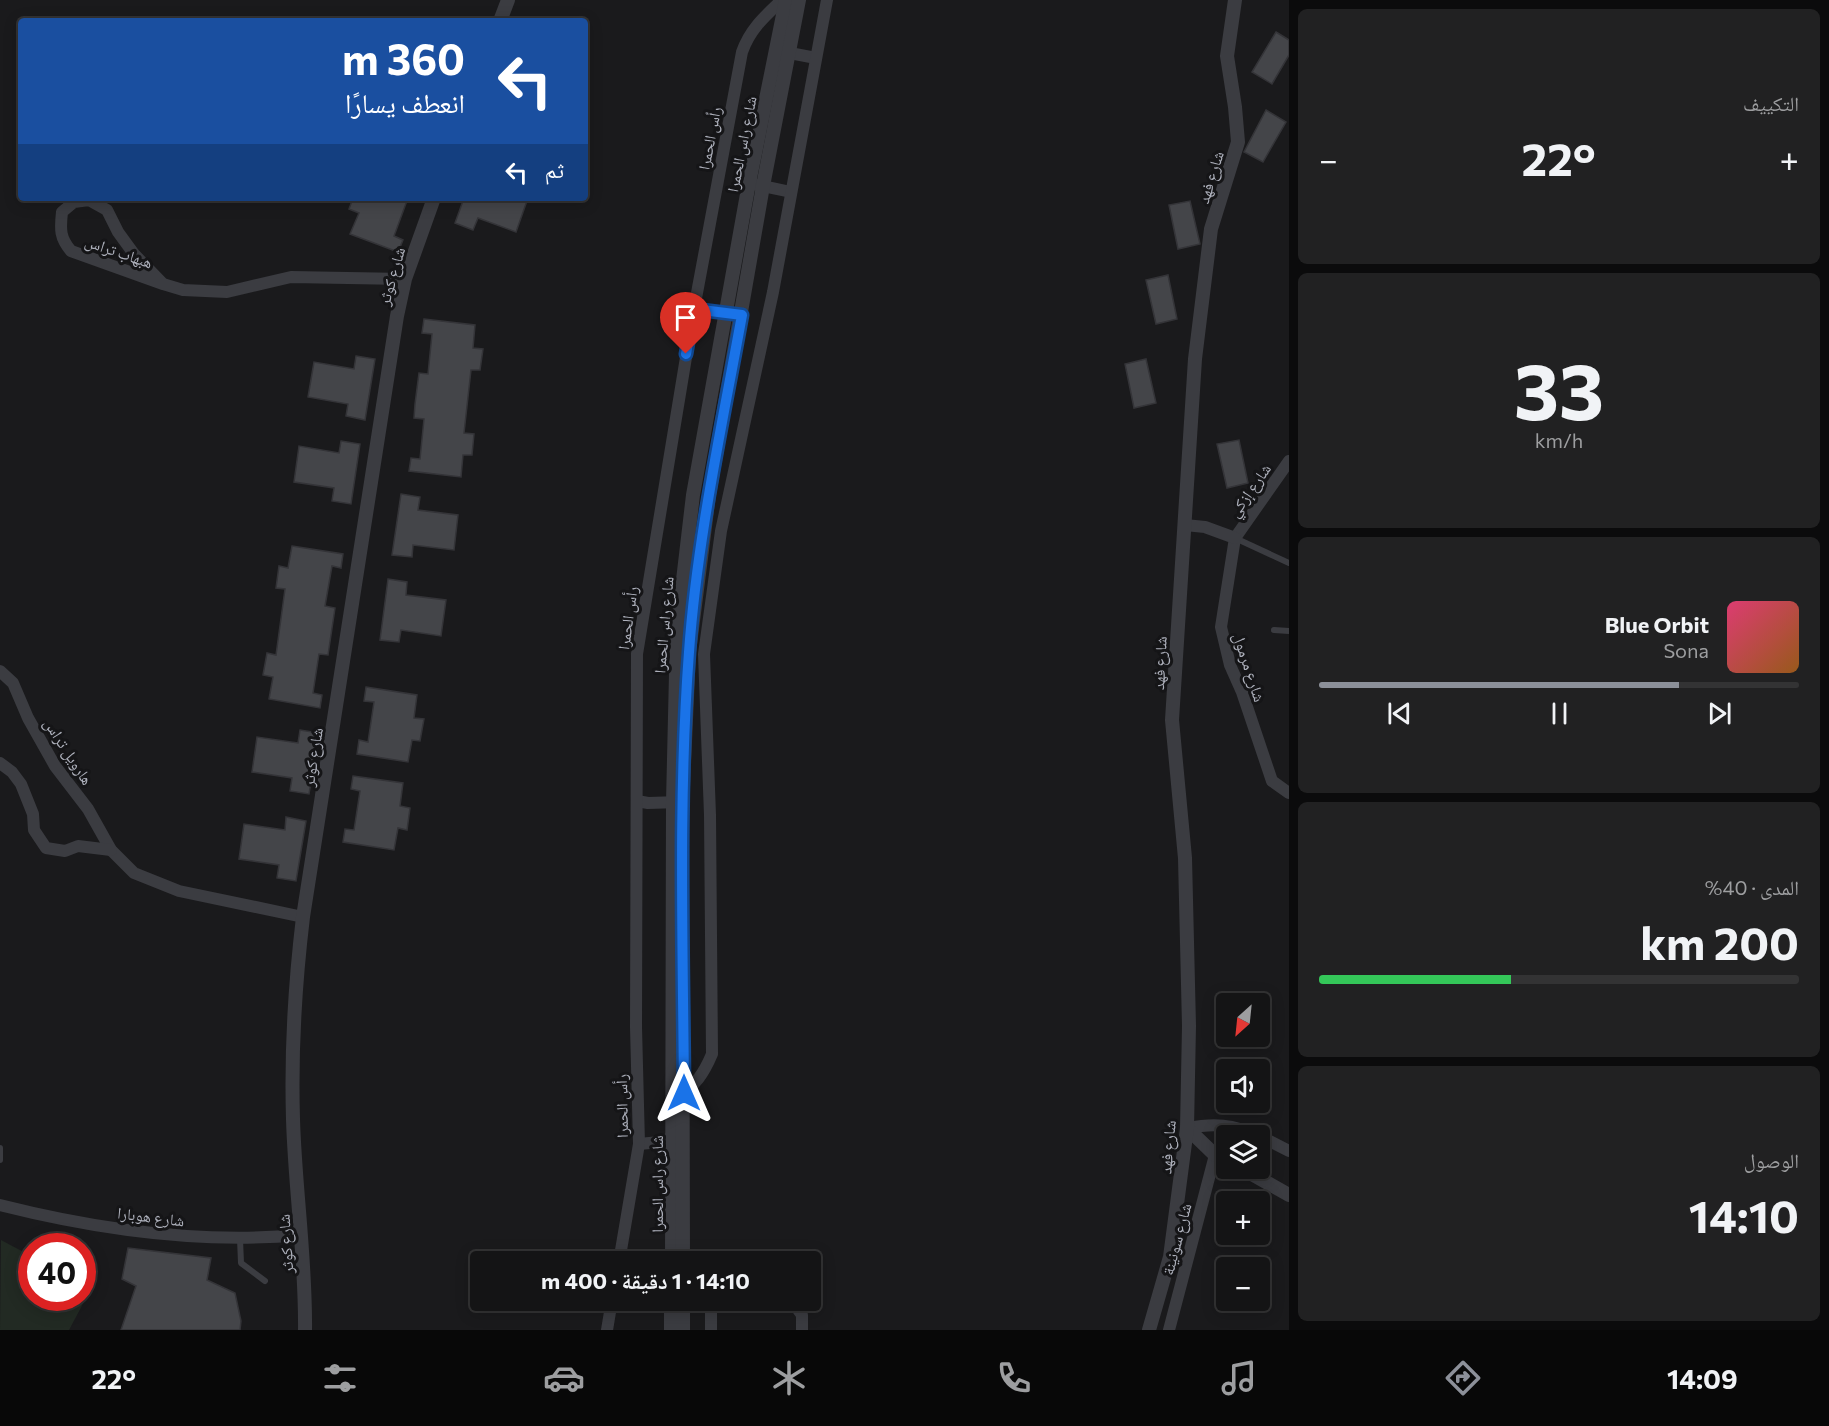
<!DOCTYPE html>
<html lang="ar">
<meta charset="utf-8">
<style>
body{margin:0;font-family:Commissioner,"Noto Naskh Arabic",sans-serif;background:#212122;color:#f1f3f6;direction:rtl;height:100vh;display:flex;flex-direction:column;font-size:22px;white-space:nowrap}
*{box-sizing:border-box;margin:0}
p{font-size:20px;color:#9d9ea0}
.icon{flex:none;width:33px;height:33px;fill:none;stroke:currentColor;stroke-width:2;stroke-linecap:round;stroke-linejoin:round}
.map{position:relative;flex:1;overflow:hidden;direction:ltr}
.panel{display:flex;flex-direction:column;gap:9px;padding:9px;background:#0b0b0c;width:540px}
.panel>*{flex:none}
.banner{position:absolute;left:18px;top:18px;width:570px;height:183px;border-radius:6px;box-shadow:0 3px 15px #0003,0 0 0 2px #333334;direction:rtl;background:#1a4fa0;color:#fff;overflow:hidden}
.needle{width:39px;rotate:207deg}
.controls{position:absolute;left:1216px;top:993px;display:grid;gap:12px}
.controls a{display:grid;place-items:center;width:54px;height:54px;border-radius:6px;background:#141415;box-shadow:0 3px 15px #0003,0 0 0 2px #333334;font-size:30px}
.speed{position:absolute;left:18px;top:1233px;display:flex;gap:12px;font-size:30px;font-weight:700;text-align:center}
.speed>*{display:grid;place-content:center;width:78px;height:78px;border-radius:50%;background:#141415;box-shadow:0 3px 15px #0003,0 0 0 2px #333334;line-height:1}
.speed .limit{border:9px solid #d22;background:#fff;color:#111}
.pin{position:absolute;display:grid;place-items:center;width:51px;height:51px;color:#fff;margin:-62px -26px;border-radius:50% 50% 50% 0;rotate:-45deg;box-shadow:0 0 6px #0007}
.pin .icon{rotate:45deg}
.me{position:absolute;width:66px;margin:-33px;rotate:0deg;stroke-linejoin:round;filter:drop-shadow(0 0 4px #0008)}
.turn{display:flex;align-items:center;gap:21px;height:126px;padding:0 24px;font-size:27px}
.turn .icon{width:78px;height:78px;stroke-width:2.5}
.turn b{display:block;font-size:42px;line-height:51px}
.then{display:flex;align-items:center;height:57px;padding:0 24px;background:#0003;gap:12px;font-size:22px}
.big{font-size:45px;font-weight:700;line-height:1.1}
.panel .tile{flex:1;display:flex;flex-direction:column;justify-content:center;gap:9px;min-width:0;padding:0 21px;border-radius:9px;background:#212122}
.panel .dial{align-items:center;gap:0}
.dial b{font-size:78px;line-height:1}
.song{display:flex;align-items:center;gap:18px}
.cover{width:72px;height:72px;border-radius:9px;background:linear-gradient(135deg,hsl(340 70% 55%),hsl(30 70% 35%))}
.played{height:6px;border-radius:3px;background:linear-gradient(90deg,#8c9099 75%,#333334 75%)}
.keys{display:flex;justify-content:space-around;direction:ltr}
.heat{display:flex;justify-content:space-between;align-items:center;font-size:33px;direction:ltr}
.charge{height:9px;border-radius:4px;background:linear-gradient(90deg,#34c759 40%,#333334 0)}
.trip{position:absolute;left:470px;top:1251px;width:351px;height:60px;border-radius:6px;background:#141415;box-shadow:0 3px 15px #0003,0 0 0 2px #333334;font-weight:700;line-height:60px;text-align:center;direction:rtl}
.tabs{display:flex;height:96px;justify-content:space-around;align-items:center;background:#080808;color:#9d9ea0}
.tabs .icon{width:42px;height:42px}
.tabs .current{color:#8c9099}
.tabs b{font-size:27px;color:#f1f3f6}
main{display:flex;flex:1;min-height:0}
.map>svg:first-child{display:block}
</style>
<main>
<section class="panel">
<div class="tile"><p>التكييف</p>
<div class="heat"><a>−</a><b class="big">22°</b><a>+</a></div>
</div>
<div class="tile dial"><b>33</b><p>km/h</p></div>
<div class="tile">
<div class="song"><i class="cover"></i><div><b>Blue Orbit</b><p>Sona</p></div></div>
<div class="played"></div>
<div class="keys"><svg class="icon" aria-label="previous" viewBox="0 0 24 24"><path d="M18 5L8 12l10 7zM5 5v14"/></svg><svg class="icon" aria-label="pause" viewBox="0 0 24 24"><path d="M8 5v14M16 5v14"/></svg><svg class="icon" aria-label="next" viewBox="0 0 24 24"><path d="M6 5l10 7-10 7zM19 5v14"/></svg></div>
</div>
<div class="tile"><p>المدى · 40%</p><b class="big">200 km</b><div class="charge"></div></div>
<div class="tile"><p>الوصول</p><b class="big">14:10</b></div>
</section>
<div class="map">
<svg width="1289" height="1330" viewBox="0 0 1289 1330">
<rect width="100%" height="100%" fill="#1a1a1c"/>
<polygon fill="#222a23" points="1,1240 31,1256 32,1298 82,1298 83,1282 92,1287 69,1330 0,1330"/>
<g fill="#444549" stroke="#343438" stroke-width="1.5">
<polygon points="1276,32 1289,40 1289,55 1272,84 1252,72"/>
<polygon points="1266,110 1286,122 1263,162 1244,152"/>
<polygon points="353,198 408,198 394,236 403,240 398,252 350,234 359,213 349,209"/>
<polygon points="464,198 528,198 516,232 478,218 473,230 455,223"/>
<polygon points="1190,201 1200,244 1178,249 1169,205"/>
<polygon points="1168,275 1177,319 1156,324 1146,280"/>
<polygon points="424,319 475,325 473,348 483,349 480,370 471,370 464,433 474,434 472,455 463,455 461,477 409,471 411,458 420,459 424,419 414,418 415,404 419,373 428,374 432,334 422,333"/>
<polygon points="356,356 375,359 365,420 346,416 348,404 308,397 314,362 354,369"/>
<polygon points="1146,359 1156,403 1134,408 1125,364"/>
<polygon points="1239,440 1248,483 1227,488 1217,444"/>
<polygon points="341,441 360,444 351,504 332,501 334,488 294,482 299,446 339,453"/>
<polygon points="401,494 420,497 418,510 458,515 454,550 413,545 412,557 392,555"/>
<polygon points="292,546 343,554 341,568 332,566 325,606 335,608 328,655 319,654 313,693 322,695 320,708 269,699 273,677 263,675 267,653 276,655 285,589 276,588 279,566 288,568"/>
<polygon points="388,579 407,582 406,595 446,600 441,636 401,630 399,642 380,640"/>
<polygon points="366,687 417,695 414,718 424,719 420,741 412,740 408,762 357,754 359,740 368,742 374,702 364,701"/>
<polygon points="300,730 319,733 309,794 290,791 292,778 252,772 257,737 298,743"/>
<polygon points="353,776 403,783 400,806 410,808 407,830 398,828 394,850 343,842 345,829 354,830 360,791 351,789"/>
<polygon points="286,817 306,821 296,881 277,878 279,865 239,859 244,824 285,830"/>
<polygon points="128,1248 211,1258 207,1280 235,1293 241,1321 240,1330 121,1330 136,1286 122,1279"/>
</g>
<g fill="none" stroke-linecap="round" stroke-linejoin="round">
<g stroke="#3b3c41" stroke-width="6">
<polyline points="1235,538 1289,563"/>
<polyline points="1274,630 1289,631"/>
<polyline points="0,1148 0,1160"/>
<polyline points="240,1239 241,1263 265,1281"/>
</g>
<g stroke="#3b3c41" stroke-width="12">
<polyline points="779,51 816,58"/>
<polyline points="753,184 791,192"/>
<path d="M163,284l-92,-33c-11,-13 -11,-21 -9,-39l12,-10 15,-2 18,10 11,22 16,22 29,30 20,6 44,2 64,-15 114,2"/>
<polyline points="694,309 734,314"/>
<polyline points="1289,461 1235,538 1221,627 1230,665 1242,692 1272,781 1289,793"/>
<polyline points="1185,525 1205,527 1235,538"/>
<polyline points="0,671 13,683 28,718 55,766 88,809 111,850 134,873 179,891 303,917"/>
<polyline points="0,763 12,772 21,784 33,814 34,830 46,848 65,851 78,846 111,850"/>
<polyline points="637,801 648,803 680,802"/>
<path d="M677,1096c18,-9 27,-23 35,-42l-2,-239 -6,-161 17,-123 52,-239 54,-292"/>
<path d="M1187,1128c27,-5 46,-4 71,8"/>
<polyline points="1260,1136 1289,1151"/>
<polyline points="639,1144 660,1142 673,1137"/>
<path d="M0,1205c99,25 199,39 300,30"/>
<path d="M619,1262l20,-118 -3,-117 1,-373 57,-345 48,-257c8,-23 23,-36 40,-52"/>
<polyline points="791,1300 802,1315 802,1330"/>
<polyline points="711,1305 722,1300"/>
<polyline points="607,1330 612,1300"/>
<polyline points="711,1330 711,1305"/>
<polyline points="1169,1330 1215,1155"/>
</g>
<g stroke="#3b3c41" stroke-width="14">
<polyline points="500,21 508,0"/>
<polyline points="1187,1128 1215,1155 1227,1162"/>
<polyline points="1241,1168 1289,1195"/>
<polyline points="672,1262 673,802 677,631 693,495 749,183 786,0"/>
<polyline points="683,1262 682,810 689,652 709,495 763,186 799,0"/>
<path d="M305,1330c1,-70 -10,-141 -12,-211 -2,-67 2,-135 10,-202l94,-601 8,-37 29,-81"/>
<polyline points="671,1330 671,1300"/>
<polyline points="683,1330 683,1300"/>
<polyline points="1149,1330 1170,1257 1187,1128 1189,1026 1185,858 1172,720 1195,359 1211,229 1238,142 1235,107 1227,56 1235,0"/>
</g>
</g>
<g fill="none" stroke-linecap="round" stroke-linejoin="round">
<defs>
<path id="route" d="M684,1093c-1,-147 -6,-295 5,-441 8,-113 33,-226 53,-337l-48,-6 -8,45"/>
</defs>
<use href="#route" stroke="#114b97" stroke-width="15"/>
<use href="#route" stroke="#1a73e8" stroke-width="10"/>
</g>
<g text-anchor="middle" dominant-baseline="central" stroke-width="6" stroke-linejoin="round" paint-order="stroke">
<g font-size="16" fill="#adb0bb" stroke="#151517">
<text transform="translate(709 138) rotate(-79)">رأس الحمرا</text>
<text transform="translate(741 144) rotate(-79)">شارع راس الحمرا</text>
<text transform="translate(1210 177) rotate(-73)">شارع فهد</text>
<text transform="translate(119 251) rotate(19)">هبهاب تراس</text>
<text transform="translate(391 276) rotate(-74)">شارع كوثر</text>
<text transform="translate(1249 490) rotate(-55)">شارع إزكي</text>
<text transform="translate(627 618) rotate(-82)">رأس الحمرا</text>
<text transform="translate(663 625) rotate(-85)">شارع راس الحمرا</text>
<text transform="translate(1159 663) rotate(-87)">شارع فهد</text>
<text transform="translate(1250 667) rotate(72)">شارع مرمول</text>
<text transform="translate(69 751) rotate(57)">هارويل تراس</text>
<text transform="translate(312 757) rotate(-81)">شارع كوثر</text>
<text transform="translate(621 1106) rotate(-91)">رأس الحمرا</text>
<text transform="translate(1167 1147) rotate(-85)">شارع فهد</text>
<text transform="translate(656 1184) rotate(-90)">شارع راس الحمرا</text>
<text transform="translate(151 1216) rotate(7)">شارع هوبارا</text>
<text transform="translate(1176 1239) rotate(-75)">شارع سونينة</text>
<text transform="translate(285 1244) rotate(-94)">شارع كوثر</text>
</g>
</g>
</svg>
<div class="controls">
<a><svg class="needle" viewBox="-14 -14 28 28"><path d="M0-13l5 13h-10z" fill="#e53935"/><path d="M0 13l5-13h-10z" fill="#9d9ea0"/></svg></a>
<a><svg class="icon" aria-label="sound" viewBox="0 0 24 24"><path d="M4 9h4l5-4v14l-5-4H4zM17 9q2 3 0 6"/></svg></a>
<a><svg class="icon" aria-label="layers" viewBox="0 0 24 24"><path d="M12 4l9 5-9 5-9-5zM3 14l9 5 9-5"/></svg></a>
<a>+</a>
<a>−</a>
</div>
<div class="speed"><div class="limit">40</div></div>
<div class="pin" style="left:686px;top:354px;background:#d93025"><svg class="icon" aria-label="arrive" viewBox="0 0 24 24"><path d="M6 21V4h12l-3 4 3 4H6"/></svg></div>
<svg class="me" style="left:684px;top:1093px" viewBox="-20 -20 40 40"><path d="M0-17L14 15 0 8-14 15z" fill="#1a73e8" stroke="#fff" stroke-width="4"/></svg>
<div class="trip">14:10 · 1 دقيقة · 400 m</div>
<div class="banner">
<div class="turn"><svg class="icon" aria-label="left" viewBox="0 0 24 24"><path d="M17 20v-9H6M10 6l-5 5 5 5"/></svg><div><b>360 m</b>انعطف يسارًا</div></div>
<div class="then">ثم<svg class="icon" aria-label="left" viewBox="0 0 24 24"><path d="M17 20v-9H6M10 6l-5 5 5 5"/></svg></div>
</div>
</div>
</main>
<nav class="tabs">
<b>14:09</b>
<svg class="icon current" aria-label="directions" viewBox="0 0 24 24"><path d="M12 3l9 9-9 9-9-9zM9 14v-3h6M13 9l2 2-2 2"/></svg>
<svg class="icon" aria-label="music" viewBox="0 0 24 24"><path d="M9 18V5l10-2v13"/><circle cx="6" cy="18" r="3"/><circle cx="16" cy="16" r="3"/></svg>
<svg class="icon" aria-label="phone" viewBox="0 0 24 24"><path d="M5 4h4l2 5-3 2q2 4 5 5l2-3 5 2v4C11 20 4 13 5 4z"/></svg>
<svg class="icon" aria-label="climate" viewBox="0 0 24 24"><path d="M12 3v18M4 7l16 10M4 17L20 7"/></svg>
<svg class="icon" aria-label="car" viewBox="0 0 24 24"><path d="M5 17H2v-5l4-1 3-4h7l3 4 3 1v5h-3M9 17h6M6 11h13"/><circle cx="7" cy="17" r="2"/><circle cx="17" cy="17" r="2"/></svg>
<svg class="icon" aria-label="filters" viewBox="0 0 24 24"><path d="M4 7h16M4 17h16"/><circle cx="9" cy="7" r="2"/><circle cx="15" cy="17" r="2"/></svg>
<b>22°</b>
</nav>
